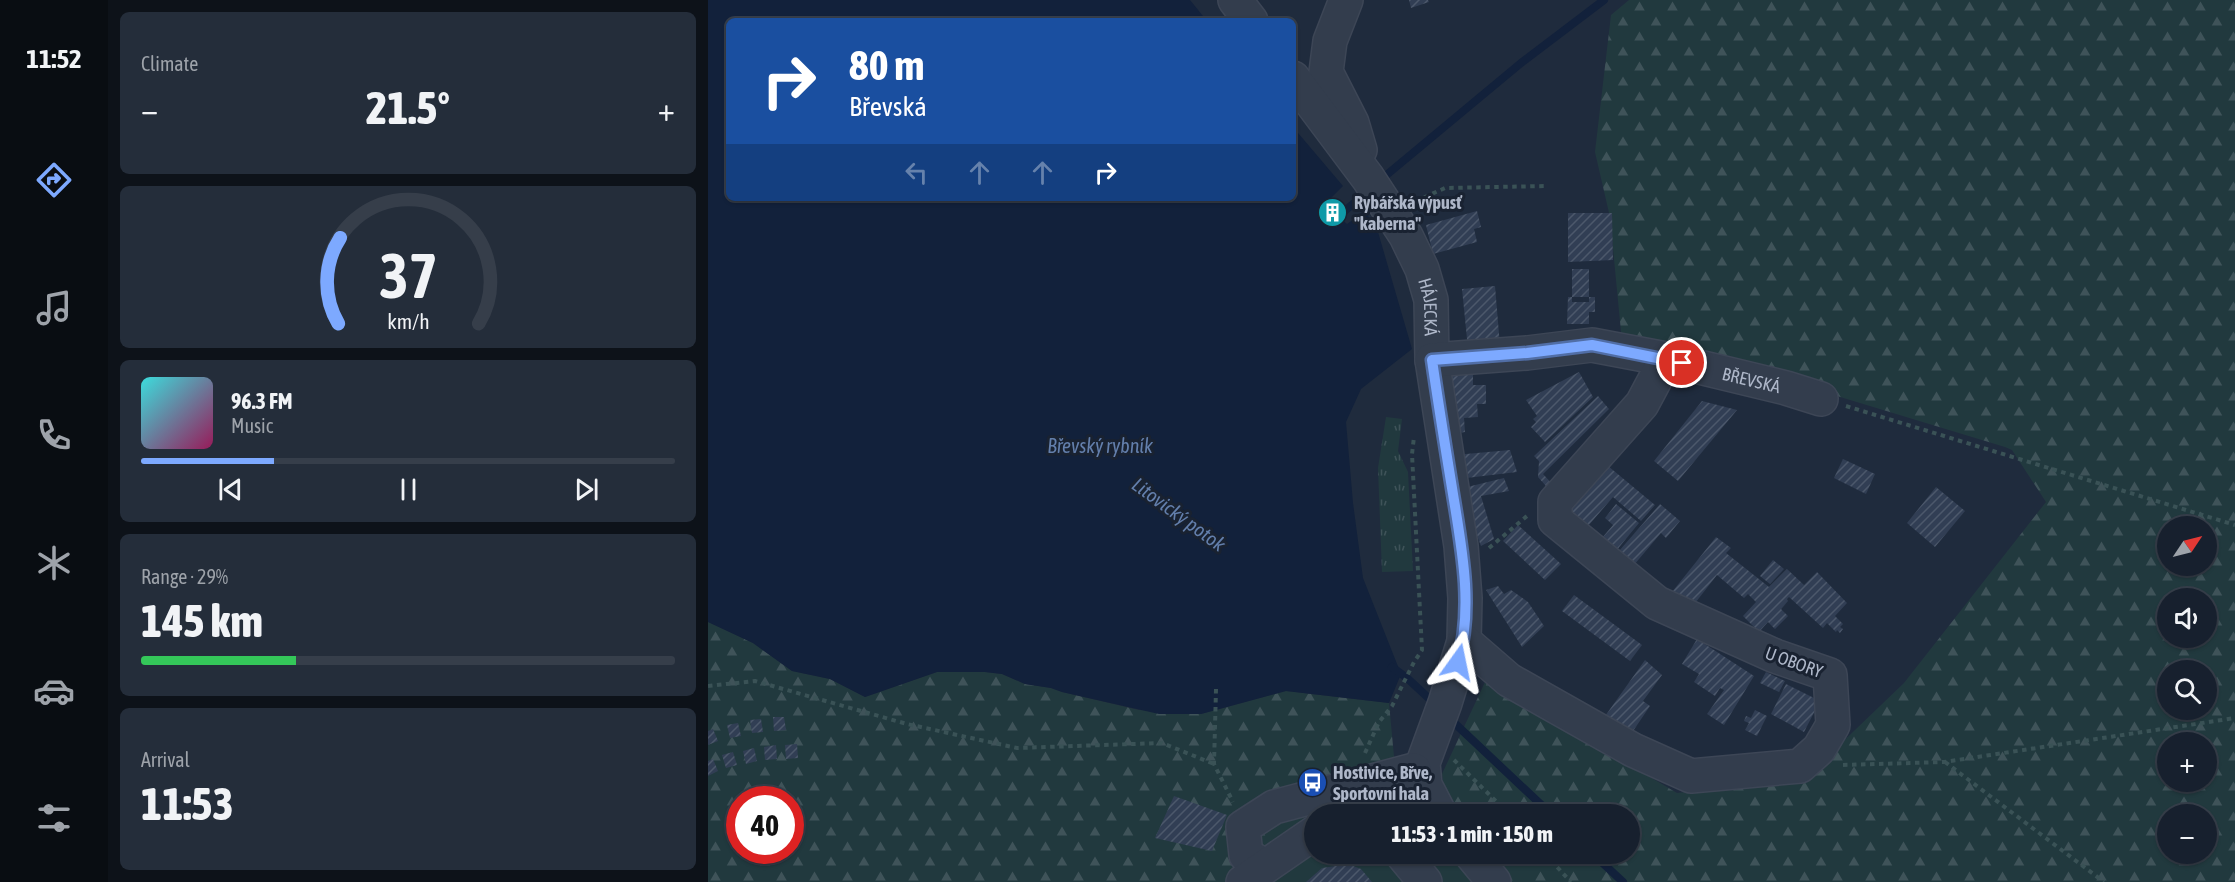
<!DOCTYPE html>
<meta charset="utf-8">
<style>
body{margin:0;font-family:"Asap Condensed",sans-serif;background:#242d3a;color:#f1f3f6;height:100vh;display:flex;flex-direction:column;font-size:22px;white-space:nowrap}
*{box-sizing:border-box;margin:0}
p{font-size:20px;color:#9ea3aa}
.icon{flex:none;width:33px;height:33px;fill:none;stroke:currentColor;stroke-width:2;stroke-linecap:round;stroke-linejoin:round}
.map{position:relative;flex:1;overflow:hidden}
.side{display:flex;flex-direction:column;gap:12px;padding:12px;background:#0d1219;width:600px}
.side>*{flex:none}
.guide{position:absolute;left:18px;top:18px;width:570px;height:183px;border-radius:9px;box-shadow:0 2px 4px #0004,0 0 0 2px #363e4a;background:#1a4fa0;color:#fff;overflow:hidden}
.needle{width:39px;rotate:55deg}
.tools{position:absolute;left:1449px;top:516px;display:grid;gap:12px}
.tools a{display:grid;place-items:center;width:60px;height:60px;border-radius:50%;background:#17202e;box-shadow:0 2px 4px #0004,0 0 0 2px #363e4a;font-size:30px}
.speed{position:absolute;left:18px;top:786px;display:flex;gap:12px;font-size:30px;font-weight:700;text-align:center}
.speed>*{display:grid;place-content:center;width:78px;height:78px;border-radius:50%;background:#17202e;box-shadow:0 2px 4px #0004,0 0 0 2px #363e4a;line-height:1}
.speed .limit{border:9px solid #d22;background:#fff;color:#111}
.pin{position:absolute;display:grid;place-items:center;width:51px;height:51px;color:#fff;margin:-26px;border:3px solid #fff;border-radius:50%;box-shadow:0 2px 6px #0007}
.me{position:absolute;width:66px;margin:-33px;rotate:12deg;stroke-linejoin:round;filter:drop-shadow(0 0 4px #0008)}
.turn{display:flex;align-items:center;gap:21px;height:126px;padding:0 24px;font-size:27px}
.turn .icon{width:78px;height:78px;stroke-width:2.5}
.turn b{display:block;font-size:42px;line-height:51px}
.lanes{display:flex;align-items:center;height:57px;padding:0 24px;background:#0003;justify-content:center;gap:30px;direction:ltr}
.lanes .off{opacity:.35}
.big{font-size:45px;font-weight:800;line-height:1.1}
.side .tile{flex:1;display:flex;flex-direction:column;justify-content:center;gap:9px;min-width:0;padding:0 21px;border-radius:9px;background:#242d3a}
.side .dial{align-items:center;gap:0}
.dial svg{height:156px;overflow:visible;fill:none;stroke:#363e4a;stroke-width:7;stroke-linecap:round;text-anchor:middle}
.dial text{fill:#f1f3f6;stroke:none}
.song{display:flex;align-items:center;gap:18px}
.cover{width:72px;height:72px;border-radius:9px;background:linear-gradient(135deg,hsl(180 70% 55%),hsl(330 70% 35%))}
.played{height:6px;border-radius:3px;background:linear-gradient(90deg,#7da9ff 25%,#363e4a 25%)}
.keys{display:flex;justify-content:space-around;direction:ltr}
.heat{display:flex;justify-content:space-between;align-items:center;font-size:33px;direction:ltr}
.charge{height:9px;border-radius:4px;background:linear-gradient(90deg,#34c759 29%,#363e4a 0)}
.trip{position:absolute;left:596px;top:804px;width:336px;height:60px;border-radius:30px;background:#17202e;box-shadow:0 2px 4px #0004,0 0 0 2px #363e4a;font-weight:800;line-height:60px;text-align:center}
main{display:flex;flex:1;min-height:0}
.dock{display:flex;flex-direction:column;width:108px;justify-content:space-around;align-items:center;background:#090d12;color:#9ea3aa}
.dock .icon{width:42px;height:42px}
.dock .current{color:#7da9ff}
.dock b{font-size:27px;color:#f1f3f6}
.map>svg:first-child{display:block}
</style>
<main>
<nav class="dock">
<b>11:52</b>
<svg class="icon current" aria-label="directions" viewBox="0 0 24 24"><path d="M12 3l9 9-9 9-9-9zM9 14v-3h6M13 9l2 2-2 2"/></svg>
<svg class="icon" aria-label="music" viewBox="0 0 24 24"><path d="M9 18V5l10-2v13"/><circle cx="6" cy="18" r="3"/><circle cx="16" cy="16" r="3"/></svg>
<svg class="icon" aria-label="phone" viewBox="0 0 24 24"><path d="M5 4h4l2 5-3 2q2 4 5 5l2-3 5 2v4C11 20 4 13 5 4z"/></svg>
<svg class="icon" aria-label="climate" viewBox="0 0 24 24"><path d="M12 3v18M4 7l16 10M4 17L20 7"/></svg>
<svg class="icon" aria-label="car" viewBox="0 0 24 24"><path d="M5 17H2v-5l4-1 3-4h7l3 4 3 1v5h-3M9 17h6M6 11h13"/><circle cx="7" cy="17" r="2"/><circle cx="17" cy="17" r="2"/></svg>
<svg class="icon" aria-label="filters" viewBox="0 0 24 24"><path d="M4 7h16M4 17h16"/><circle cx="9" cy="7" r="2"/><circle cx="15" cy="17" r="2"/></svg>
</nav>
<section class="side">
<div class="tile"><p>Climate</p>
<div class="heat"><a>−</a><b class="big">21.5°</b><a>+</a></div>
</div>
<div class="tile dial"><svg viewBox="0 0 100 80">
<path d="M14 69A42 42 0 1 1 86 69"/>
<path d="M14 69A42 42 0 0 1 15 25" stroke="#7da9ff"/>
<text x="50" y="56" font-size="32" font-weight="700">37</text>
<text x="50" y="72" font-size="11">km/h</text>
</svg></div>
<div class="tile">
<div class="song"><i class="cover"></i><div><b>96.3 FM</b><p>Music</p></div></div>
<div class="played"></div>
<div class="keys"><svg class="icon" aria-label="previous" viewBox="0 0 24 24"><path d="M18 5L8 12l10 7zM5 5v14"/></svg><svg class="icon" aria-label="pause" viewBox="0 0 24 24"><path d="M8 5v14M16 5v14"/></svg><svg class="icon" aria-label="next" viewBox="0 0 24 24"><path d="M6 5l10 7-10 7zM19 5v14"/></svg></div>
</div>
<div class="tile"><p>Range · 29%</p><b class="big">145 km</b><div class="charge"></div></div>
<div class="tile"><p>Arrival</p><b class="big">11:53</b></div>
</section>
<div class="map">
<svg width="1527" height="882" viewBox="0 0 1527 882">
<defs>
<pattern id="grass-tufts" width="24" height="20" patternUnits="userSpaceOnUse" patternTransform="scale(1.5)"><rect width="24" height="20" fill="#21393e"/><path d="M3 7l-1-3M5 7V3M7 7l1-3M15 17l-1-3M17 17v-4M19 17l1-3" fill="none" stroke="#3f5359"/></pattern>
<pattern id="forest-firs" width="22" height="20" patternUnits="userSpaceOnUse" patternTransform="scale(1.5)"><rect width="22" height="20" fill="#21393e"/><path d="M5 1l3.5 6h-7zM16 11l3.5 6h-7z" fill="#3f5359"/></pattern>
<pattern id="building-hatch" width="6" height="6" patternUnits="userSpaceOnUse" patternTransform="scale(1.5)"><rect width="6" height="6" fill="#313e54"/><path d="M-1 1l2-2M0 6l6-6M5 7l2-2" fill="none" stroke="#4c586b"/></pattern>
</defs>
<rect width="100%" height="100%" fill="#1f2b3d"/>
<polygon fill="url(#grass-tufts)" points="678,417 694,419 690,451 700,472 705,571 674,572 670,468"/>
<g fill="url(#forest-firs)" fill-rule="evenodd">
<path d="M921,0h606v882h-727l-23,-28h144v-40h-175l-7,-8 -5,-32 44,-94 191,113 128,-15 99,-95 142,-181 -34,-52 -7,-3 -168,-51 -215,-54 -12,-125 -15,-65 16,-137zM1460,526h38v40h-38zM1460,598h38v40h-38zM1460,670h38v40h-38zM1460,742h38v40h-38zM1460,814h38v40h-38z"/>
<path d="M0,622l45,21 39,28 38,8 35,18 72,-25h48l17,2 23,10 26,4 11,4 77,18 62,4 85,-23 103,12 7,75 -61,36h-21v13l-86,55h-520zM32,800h50v50h-50z"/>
</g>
<g fill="#21393e">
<polygon points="688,778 717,814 627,814"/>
<polygon points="606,827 606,854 748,854 771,882 520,882"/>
</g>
<polygon fill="#12213b" points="0,0 482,0 499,21 21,21 21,198 585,198 585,127 635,186 617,204 639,224 657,211 670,232 704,349 653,389 638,422 645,503 655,578 693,674 681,703 578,691 493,714 451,714 354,692 343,688 317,684 294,674 277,672 229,672 157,697 122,679 84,671 45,643 0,622"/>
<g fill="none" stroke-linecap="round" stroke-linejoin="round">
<g stroke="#12213b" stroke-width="8">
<polyline points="670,182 813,63 896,0"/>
<polyline points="625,221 659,192"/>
<polyline points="684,667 699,678 727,704"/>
<polyline points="740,717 843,814"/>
<polyline points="885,854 915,882"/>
</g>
</g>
<g fill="url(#building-hatch)">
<polygon points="701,0 720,0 721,2 703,8"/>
<circle cx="625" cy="212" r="11"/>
<polygon points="769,211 773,227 766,229 769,242 725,254 718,225"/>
<polygon points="860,213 904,213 905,260 860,262"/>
<rect x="864" y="269" width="17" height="28"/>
<polygon points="787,286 792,346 760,349 754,289"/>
<polygon points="860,297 864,297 864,302 881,302 881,297 887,297 887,312 881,312 881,324 859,324"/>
<polygon points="741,365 765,366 765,385 778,385 778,404 769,404 770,417 756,418 757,432 745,434"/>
<polygon points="871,372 885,397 837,442 823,427 828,422 825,419 829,416 818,400"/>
<polygon points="890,396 901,409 835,474 849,489 845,494 830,477 831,461 826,456"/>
<polygon points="994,401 1029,410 970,481 946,461"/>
<polygon points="802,450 809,472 750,479 747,455"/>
<polygon points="1135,459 1167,474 1158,494 1126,478"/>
<polygon points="900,466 947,505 933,521 905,497 874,533 856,517"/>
<polygon points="796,478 801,491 773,496 786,539 773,546 751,489"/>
<polygon points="1228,487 1257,511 1227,547 1199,523"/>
<polygon points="908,504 931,523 903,557 888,545 905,525 897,518"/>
<polygon points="952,504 972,521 958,538 953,533 920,572 904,559"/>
<polygon points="810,525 853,564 837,580 795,541"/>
<polygon points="1008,537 1023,548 1018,553 1061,587 1079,569 1096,585 1109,572 1139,603 1127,616 1135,624 1132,627 1135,629 1132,633 1129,630 1128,632 1119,623 1115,628 1081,597 1079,599 1080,601 1073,609 1080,616 1067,629 1060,622 1051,632 1035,616 1048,602 1040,594 1036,598 1009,575 984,607 956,602"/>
<polygon points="1065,560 1076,569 1062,584 1052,576"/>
<polygon points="790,586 796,594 803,590 820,602 836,626 814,647 778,590"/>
<polygon points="866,595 934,645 922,661 854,611"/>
<polygon points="989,639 1046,676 1016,725 999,714 1016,690 1012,688 1007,696 986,682 991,674 974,664"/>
<polygon points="937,660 954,675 935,701 942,706 921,737 895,719"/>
<polygon points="1058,672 1077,681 1071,692 1052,683"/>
<polygon points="1078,684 1112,701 1096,732 1063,714"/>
<polygon points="1047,710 1059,716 1049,736 1037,730 1041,723 1036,721 1038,716 1043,718"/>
<polygon points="65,717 76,717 78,730 66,731"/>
<polygon points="53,719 55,732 44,733 42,720"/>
<polygon points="30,723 33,736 22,738 19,725"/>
<polygon points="5,729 10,741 0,745 0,731"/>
<polygon points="89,744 90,758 78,759 77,745"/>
<polygon points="68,745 69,759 57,760 56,747"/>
<polygon points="46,748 49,761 38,764 35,751"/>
<polygon points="25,752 29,765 18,768 14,755"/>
<polygon points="5,759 10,771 0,776 0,761"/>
<polygon points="466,796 519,815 504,851 447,838"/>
<polygon points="640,864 653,869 664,882 598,882 614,868"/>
</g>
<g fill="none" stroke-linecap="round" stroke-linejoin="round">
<defs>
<g id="minor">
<polyline points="527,0 543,21"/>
<polyline points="638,0 622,41 618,72 644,123 652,150"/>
<path id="s1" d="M585,78l75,100 38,58 16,33 9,31 1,60 29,186 4,52 -1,43 -19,62 -22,60 2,22 15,29"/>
<path id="s2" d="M724,360l95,-7 65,-8 74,14 120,29 35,11"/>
<polyline points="756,641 801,680 925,750 983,776 1092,766 1111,749 1125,725 1122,675 1067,656 949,603 847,520 847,502 934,404 958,359"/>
<polyline points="634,814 679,788"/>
<polyline points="694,854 717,882"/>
<polyline points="763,854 786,882"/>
<polyline points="557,866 538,855 535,827 566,807 706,770"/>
<polyline points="535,882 606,833"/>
</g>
</defs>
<use href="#minor" stroke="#3d4656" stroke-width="36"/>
<g stroke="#3a5256" stroke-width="4" stroke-dasharray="4.5 4.5" stroke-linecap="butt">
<polyline points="708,201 737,188 839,186"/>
<polyline points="1138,406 1527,525"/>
<polyline points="781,548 819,516"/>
<polyline points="0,686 47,681 199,724 309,748 454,743 506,764"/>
<polyline points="508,689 506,764 525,802"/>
<polyline points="657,753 671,722 684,706 706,662 714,650 704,454 706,437"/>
<polyline points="746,760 801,814"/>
<polyline points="1237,762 1396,882"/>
<polyline points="1135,765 1236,762 1527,718"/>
<polyline points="837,854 863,882"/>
</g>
<use href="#minor" stroke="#333d4d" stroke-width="33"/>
</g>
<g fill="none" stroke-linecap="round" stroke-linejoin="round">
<defs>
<path id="route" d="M750,662c16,-56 3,-118 -6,-174 -7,-43 -14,-86 -20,-128l95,-7 65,-8 90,18"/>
</defs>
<use href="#route" stroke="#516ea6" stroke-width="15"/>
<use href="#route" stroke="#7da9ff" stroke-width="10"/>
</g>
<defs>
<symbol id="building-disc" viewBox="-11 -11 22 22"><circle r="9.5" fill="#0f9aa8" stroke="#192231"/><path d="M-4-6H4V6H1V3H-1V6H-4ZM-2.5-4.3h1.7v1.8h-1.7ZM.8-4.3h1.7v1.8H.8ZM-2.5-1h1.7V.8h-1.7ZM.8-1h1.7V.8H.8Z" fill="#fff"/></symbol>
<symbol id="bus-disc" viewBox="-11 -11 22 22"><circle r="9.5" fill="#1a4fb4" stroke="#192231"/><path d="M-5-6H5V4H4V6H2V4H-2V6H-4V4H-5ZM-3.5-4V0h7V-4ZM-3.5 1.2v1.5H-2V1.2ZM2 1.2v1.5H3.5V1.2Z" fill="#fff"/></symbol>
</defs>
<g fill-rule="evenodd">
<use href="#building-disc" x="608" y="196" width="33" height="33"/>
<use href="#bus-disc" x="588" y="766" width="33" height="33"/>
</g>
<g text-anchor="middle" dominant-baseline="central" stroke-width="6" stroke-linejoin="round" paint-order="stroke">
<g font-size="18" font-weight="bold" fill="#aeb7c9" stroke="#192231" text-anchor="start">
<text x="646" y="202">Rybářská výpusť<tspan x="646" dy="21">"kaberna"</tspan></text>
<text x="625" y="772">Hostivice, Břve,<tspan x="625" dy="21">Sportovní hala</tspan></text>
</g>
<g font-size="18" fill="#aeb7c9" stroke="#192231">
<text stroke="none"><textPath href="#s1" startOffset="270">HÁJECKÁ</textPath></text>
<text stroke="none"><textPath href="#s2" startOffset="324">BŘEVSKÁ</textPath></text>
<text transform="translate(1086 662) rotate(20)">U OBORY</text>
</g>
<g font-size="20" font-style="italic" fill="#637fac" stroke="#192231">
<text x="392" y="445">Břevský rybník</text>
<text transform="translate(471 514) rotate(36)">Litovický potok</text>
</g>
</g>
</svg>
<div class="tools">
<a><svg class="needle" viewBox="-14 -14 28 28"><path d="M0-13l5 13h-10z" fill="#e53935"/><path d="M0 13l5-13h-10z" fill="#9ea3aa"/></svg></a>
<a><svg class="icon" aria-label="sound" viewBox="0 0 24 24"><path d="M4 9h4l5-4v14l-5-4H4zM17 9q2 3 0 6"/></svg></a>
<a><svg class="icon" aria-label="search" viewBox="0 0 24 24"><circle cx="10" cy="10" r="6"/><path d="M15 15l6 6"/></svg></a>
<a>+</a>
<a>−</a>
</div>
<div class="speed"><div class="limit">40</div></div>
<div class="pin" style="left:974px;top:363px;background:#d93025"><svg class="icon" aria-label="arrive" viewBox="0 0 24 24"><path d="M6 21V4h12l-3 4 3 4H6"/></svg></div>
<svg class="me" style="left:750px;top:662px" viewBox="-20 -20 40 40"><path d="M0-17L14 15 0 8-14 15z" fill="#7da9ff" stroke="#fff" stroke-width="4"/></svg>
<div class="trip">11:53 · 1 min · 150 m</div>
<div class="guide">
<div class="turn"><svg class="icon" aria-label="right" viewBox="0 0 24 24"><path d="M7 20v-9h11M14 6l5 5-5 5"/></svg><div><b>80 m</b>Břevská</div></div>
<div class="lanes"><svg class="icon off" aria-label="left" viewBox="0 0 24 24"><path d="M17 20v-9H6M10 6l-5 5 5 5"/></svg><svg class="icon off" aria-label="ahead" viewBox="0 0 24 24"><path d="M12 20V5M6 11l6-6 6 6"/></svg><svg class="icon off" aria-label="ahead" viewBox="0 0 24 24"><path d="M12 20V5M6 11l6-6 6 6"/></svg><svg class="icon" aria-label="right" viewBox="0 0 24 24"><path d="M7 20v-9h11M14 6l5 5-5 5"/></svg></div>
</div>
</div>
</main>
